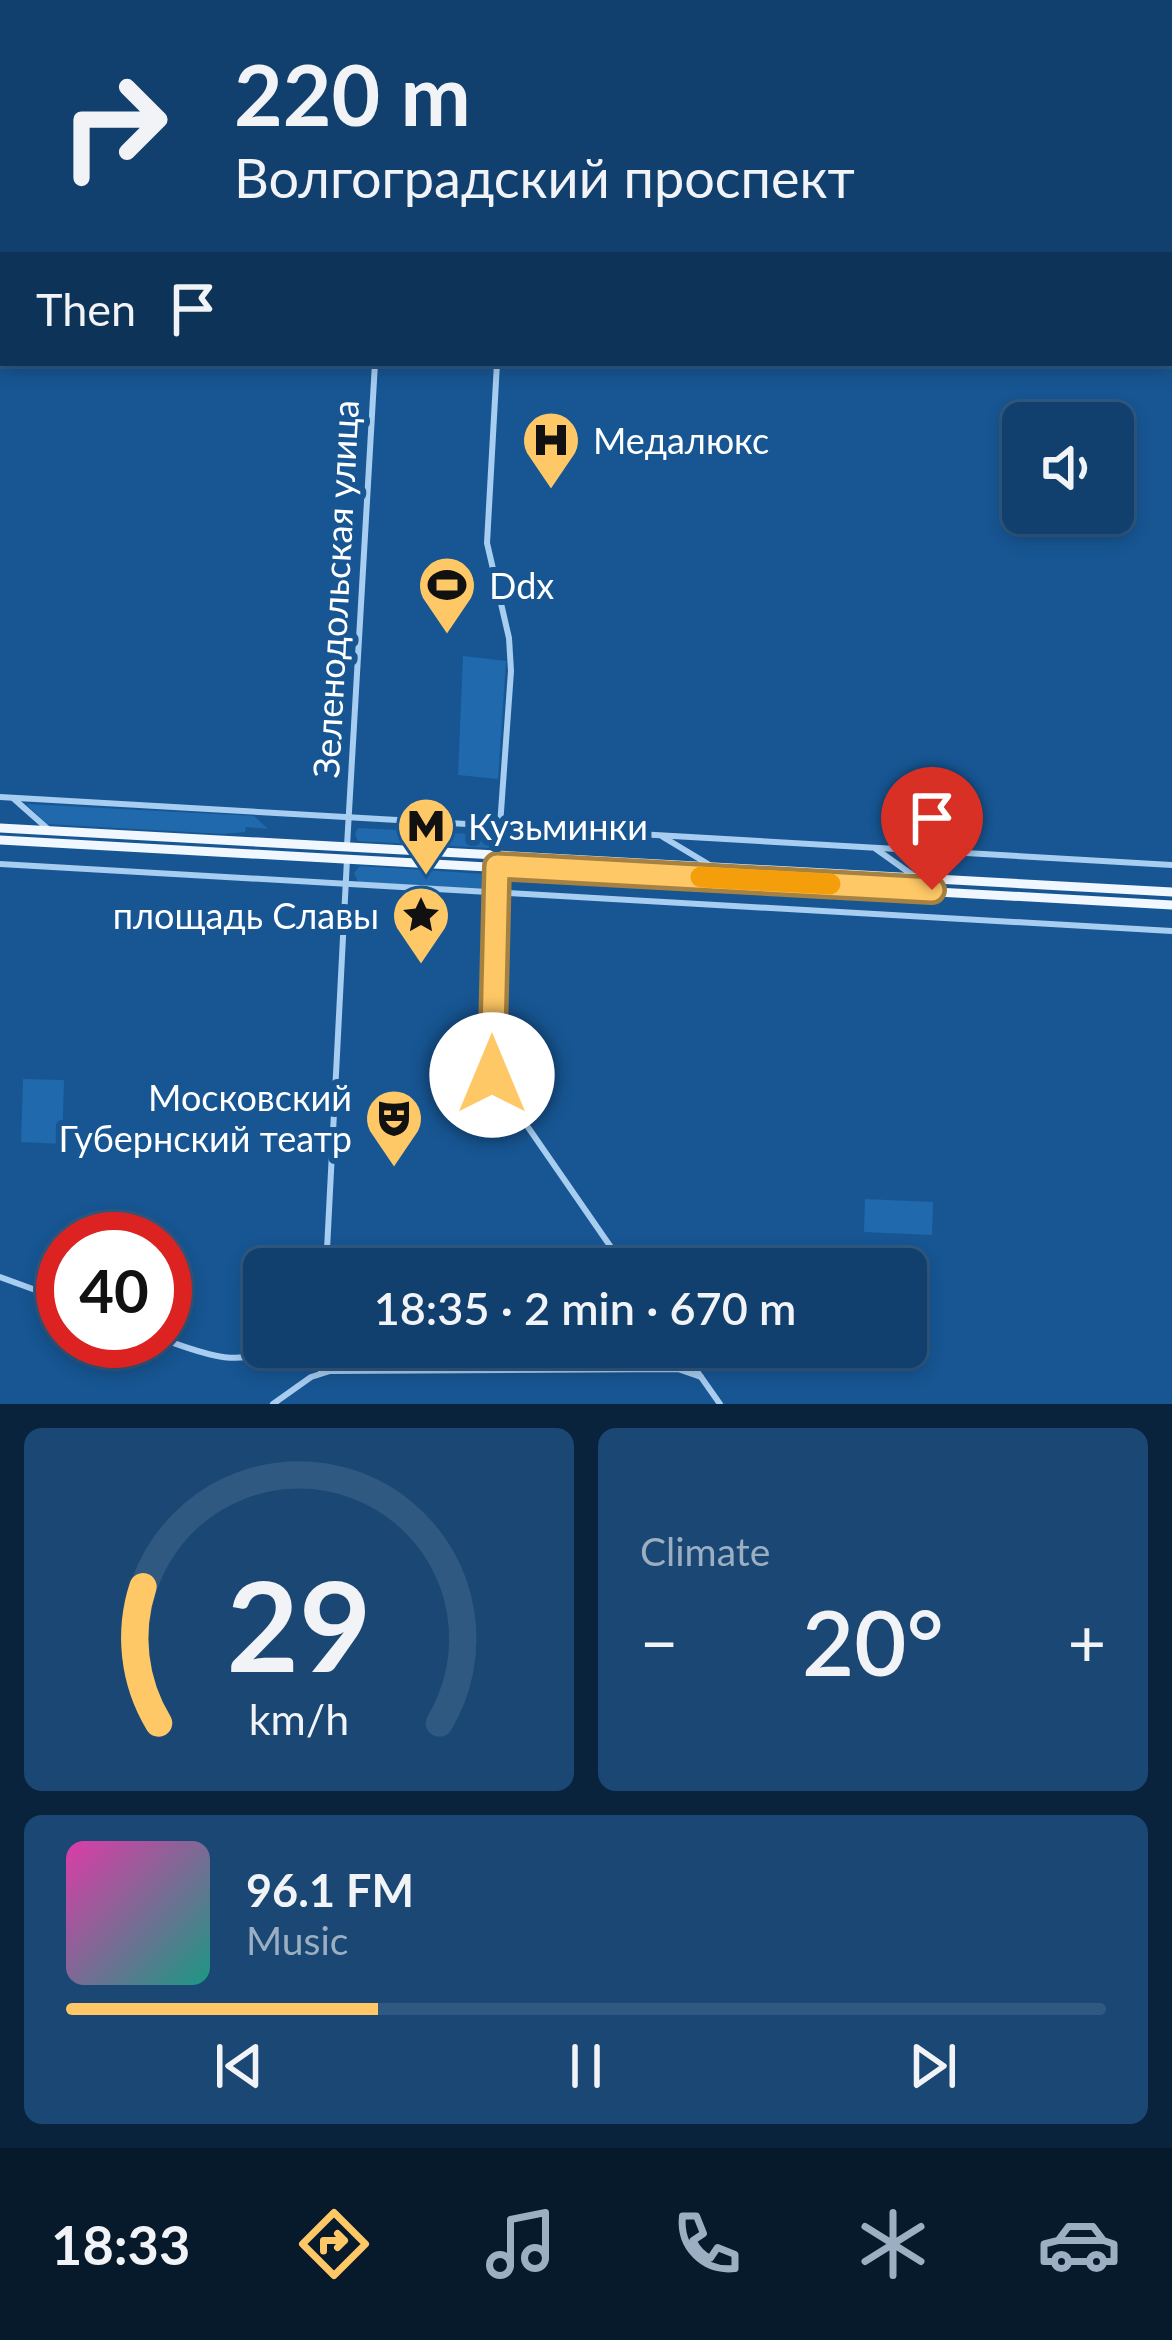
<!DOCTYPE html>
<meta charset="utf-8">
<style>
body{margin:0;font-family:Lato,sans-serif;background:#1a4773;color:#f1f3f6;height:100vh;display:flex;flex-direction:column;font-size:45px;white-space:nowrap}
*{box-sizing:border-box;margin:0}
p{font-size:39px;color:#9cafc2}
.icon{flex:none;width:66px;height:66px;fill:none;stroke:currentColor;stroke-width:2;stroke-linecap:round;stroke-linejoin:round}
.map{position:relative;height:1404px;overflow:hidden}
.panel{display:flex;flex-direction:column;gap:24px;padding:24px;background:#09233c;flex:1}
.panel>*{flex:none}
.guide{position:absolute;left:0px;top:0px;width:1173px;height:366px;box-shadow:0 6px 18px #0003,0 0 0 3px #305981;background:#11406e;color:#f1f3f6;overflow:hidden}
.buttons{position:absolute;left:1002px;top:402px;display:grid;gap:24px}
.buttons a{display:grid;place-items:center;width:132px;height:132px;border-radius:18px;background:#11406e;box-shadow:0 6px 18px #0003,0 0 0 3px #305981;font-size:60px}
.speed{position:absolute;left:36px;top:1212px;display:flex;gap:24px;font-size:60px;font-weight:700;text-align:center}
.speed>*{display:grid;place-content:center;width:156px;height:156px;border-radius:50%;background:#11406e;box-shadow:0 6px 18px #0003,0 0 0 3px #305981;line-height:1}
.speed .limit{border:18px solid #d22;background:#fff;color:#111}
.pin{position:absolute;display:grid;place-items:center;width:102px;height:102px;color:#fff;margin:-123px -51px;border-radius:50% 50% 50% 0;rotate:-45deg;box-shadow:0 0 12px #0007}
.pin .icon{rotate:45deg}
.me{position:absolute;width:132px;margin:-66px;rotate:0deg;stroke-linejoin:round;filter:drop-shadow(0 0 9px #0008)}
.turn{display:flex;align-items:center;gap:42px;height:252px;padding:0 36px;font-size:54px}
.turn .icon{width:156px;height:156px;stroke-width:2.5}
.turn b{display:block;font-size:84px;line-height:102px}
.then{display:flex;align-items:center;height:114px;padding:0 36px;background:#0003;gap:24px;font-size:45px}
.big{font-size:90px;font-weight:600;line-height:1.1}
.panel .widget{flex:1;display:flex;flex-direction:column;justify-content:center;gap:18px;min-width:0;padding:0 42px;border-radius:18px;background:#1a4773}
.panel .dial{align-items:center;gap:0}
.dial svg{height:312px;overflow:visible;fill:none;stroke:#305981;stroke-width:7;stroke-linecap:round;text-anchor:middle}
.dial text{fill:#f1f3f6;stroke:none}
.song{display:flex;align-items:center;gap:36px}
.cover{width:144px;height:144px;border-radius:18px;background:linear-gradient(135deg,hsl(320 70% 55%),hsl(170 70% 35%))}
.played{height:12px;border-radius:6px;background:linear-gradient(90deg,#ffc866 30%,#305981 30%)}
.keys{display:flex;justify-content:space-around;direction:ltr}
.heat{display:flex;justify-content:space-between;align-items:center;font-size:66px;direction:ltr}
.panel .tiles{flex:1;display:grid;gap:24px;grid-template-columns:1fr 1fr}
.widget:last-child{grid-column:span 2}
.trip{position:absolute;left:243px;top:1248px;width:684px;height:120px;border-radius:18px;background:#11406e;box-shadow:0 6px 18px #0003,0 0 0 3px #305981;font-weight:600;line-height:120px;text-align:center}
.dock{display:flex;height:192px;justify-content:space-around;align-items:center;background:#071a2c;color:#9cafc2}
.dock .icon{width:84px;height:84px}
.dock .selected{color:#ffc866}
.dock b{font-size:54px;color:#f1f3f6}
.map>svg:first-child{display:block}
</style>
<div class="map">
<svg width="1172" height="1404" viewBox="0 0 1172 1404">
<rect width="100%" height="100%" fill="#175693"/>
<g fill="#1f69ac">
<polygon points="0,0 390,0 3,3 3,117"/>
<polygon points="463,656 506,661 498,779 458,775"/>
<polygon points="26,804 254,816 268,829 246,827 245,832 224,834 47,824"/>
<polygon points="358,828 492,835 495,842 489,848 358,841 355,834"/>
<polygon points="360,866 485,874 490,881 484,889 358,882 354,873"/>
<polygon points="23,1079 64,1080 62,1144 21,1142"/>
<polygon points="865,1199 933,1202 932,1235 864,1232"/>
</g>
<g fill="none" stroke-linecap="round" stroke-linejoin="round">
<g stroke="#a7cdf0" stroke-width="6">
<polyline points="0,1277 63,1300"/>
<path d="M165,1340c37,13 74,29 110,7"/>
</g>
<g stroke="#a7cdf0" stroke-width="6">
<polyline points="988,0 990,3"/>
<polyline points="560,3 561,0"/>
<polyline points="1170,314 1172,318"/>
<polyline points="497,363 487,543 509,638 511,671 498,854"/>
<polyline points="0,797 1172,865"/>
<polyline points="14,799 48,829"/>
<polyline points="663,837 708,864"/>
<polyline points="347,846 375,363"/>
<polyline points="876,849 914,876"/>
<polyline points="0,864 1172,931"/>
<polyline points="497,867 492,1075 626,1269"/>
<polyline points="326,1269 347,859"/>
<polyline points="680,1347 720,1404"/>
<polyline points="668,1368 677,1362 678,1347"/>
<polyline points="321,1373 322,1347"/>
<polyline points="273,1404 311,1377 330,1371 678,1369 701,1377"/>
</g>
<g stroke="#d5e8fb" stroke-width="8">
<polyline points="1095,0 1097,3"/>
<polyline points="1160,0 1162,3"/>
<polyline points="1170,18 1172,21"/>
<polyline points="1170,130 1172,133"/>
<polyline points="1170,210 1172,209"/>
<polyline points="0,282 3,282"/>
</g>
<g stroke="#f0f7ff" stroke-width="9">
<polyline points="0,828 1172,892"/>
<polyline points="0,840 1172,905"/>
</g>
</g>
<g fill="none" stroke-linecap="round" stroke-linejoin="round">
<defs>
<polyline id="route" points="492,1075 497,866 932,890"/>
</defs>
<use href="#route" stroke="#a68242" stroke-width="30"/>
<use href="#route" stroke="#ffc866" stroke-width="21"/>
<polyline stroke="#f59e0b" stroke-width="21" points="701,877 830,884"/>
</g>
<defs>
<symbol id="hospital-pin" viewBox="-11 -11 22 30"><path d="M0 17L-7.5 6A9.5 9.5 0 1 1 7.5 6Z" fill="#ffc866" stroke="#175693"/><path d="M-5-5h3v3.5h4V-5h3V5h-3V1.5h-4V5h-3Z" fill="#111"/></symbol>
<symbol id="stadium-pin" viewBox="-11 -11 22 30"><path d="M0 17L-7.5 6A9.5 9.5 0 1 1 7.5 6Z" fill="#ffc866" stroke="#175693"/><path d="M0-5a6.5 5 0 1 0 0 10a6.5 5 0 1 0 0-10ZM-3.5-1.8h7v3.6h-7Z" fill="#111"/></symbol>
<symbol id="metro-pin" viewBox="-11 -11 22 30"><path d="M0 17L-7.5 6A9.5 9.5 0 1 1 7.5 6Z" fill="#ffc866" stroke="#175693"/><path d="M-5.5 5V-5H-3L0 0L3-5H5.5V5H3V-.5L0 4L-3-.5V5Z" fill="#111"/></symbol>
<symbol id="sight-pin" viewBox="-11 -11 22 30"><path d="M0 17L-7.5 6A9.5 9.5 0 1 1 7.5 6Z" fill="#ffc866" stroke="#175693"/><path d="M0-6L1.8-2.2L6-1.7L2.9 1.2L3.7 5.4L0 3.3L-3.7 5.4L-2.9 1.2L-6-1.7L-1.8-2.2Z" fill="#111"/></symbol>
<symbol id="theatre-pin" viewBox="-11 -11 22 30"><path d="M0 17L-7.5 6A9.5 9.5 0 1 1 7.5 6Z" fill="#ffc866" stroke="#175693"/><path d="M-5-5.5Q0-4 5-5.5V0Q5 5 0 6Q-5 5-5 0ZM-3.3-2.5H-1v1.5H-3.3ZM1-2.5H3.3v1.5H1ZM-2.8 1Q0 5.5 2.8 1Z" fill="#111"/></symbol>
</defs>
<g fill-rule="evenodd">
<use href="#hospital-pin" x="518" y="407" width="66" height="90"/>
<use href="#stadium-pin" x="414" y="552" width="66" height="90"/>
<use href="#metro-pin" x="393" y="793" width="66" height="90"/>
<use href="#sight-pin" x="388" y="882" width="66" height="90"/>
<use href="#theatre-pin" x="361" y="1085" width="66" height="90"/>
</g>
<g text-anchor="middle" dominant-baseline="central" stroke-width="12" stroke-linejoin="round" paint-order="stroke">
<g font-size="36" fill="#fff" stroke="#175693" text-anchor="start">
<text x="593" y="440">Медалюкс</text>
<text x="489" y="585">Ddx</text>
<text x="468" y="826">Кузьминки</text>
<text x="379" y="915" text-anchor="end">площадь Славы</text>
<text x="352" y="1097" text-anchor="end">Московский<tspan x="352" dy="41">Губернский театр</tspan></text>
</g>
<g font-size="36" fill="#fff" stroke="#175693">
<text transform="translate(335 589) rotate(-87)">Зеленодольская улица</text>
</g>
</g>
</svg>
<div class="buttons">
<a><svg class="icon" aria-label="sound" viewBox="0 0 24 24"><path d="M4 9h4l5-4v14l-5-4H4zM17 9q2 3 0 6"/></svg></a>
</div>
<div class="speed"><div class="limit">40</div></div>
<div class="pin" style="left:932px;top:890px;background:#d93025"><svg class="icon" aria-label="arrive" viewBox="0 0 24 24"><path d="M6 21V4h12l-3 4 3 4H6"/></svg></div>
<svg class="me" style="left:492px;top:1075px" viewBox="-20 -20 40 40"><circle r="19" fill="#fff"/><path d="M0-13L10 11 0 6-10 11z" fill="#ffc866"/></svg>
<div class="trip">18:35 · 2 min · 670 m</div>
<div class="guide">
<div class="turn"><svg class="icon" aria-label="right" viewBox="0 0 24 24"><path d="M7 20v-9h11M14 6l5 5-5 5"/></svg><div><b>220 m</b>Волгоградский проспект</div></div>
<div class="then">Then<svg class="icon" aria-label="arrive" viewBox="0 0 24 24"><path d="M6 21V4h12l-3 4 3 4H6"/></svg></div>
</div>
</div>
<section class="panel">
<div class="tiles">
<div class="widget dial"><svg viewBox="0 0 100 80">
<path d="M14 69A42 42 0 1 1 86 69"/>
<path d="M14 69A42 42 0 0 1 10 34" stroke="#ffc866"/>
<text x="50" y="56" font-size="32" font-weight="700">29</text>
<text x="50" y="72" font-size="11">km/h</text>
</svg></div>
<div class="widget"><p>Climate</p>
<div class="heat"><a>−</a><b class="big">20°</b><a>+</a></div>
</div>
<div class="widget">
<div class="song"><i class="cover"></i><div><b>96.1 FM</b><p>Music</p></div></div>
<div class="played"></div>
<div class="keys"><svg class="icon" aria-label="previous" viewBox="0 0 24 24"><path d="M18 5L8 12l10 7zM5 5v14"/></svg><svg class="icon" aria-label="pause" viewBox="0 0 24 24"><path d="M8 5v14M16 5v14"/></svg><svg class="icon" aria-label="next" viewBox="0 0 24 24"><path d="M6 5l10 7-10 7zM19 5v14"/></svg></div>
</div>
</div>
</section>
<nav class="dock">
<b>18:33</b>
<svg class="icon selected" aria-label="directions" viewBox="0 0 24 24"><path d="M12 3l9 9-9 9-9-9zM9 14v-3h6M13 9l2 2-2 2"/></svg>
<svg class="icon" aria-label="music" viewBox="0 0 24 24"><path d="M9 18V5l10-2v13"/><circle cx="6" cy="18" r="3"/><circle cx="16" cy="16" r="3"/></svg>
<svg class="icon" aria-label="phone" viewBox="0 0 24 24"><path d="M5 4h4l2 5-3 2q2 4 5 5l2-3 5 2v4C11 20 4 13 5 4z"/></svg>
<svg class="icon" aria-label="climate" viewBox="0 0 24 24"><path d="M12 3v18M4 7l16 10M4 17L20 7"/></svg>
<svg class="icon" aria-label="car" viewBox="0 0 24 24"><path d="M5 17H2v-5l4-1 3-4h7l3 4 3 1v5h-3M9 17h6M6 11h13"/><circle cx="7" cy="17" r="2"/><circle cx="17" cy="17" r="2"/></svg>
</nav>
